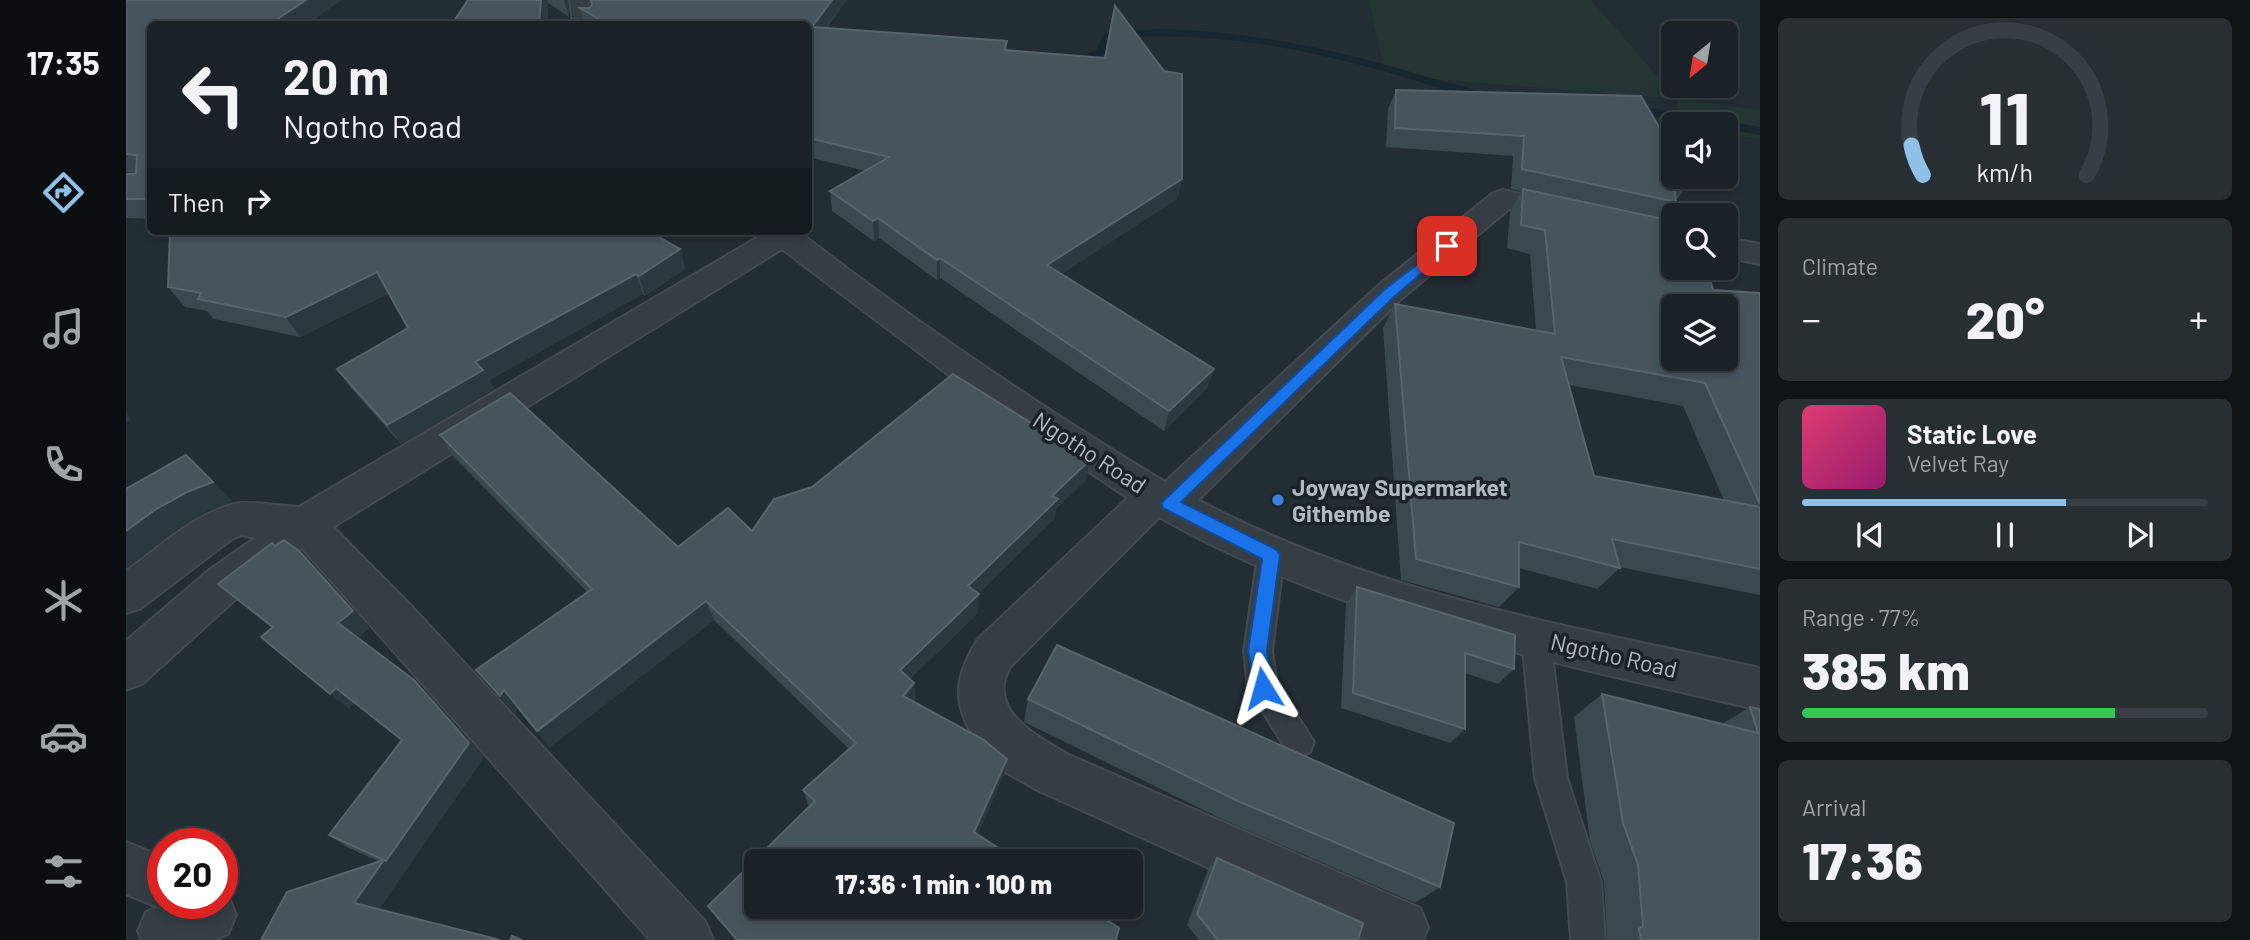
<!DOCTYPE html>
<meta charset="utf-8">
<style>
body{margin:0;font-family:Barlow,sans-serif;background:#272f33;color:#f1f3f6;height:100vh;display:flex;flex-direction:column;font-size:26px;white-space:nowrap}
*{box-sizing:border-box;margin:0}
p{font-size:23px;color:#9fa4a7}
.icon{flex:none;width:38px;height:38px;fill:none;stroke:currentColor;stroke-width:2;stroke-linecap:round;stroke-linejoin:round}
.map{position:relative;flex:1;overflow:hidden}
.panel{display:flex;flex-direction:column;gap:18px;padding:18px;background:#0e1315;width:490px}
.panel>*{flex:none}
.guide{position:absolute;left:21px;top:21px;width:665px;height:214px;border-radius:10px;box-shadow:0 4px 10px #0003,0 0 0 2px #383f44;background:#1a2227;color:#f1f3f6;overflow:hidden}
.needle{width:46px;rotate:210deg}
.controls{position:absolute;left:1535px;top:21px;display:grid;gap:14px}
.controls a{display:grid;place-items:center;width:77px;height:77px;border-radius:10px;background:#1a2227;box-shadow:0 4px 10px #0003,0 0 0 2px #383f44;font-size:35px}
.speed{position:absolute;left:21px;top:828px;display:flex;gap:14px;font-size:35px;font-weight:700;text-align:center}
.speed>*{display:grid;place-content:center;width:91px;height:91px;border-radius:50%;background:#1a2227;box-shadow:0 4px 10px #0003,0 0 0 2px #383f44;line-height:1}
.speed .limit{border:10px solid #d22;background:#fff;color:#111}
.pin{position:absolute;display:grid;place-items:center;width:60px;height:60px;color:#fff;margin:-30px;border-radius:14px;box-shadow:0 4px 10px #0006}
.me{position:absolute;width:77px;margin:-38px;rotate:352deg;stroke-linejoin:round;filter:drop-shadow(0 0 5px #0008)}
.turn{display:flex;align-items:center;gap:24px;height:147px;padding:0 21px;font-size:32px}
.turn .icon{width:91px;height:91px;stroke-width:2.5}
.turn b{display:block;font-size:49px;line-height:60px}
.then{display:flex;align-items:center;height:66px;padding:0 21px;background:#0003;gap:14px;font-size:26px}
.big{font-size:52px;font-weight:800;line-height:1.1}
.panel .tile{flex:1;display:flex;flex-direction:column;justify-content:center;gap:10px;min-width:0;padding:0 24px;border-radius:10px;background:#272f33}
.panel .dial{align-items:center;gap:0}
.dial svg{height:182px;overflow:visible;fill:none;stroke:#383f44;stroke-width:7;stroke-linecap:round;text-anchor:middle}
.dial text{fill:#f1f3f6;stroke:none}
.song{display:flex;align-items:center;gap:21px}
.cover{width:84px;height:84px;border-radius:10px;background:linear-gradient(135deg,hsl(340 70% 55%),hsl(320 70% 35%))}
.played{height:7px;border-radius:4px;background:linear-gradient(90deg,#8ec0e8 65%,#383f44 65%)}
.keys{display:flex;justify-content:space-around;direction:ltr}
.heat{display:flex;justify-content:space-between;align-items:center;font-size:38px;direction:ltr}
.charge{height:10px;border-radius:5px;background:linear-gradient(90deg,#34c759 77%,#383f44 0)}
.trip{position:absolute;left:618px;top:849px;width:399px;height:70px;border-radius:10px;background:#1a2227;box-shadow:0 4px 10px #0003,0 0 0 2px #383f44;font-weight:800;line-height:70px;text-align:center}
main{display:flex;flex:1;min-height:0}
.tab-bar{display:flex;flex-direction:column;width:126px;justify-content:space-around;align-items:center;background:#0a0e10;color:#9fa4a7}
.tab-bar .icon{width:49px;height:49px}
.tab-bar .on{color:#8ec0e8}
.tab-bar b{font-size:32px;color:#f1f3f6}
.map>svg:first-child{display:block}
</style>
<main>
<nav class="tab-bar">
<b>17:35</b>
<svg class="icon on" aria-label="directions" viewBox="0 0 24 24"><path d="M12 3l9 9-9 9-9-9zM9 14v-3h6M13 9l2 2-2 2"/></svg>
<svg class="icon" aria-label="music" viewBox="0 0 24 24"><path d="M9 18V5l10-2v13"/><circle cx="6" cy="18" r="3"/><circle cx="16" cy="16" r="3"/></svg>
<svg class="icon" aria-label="phone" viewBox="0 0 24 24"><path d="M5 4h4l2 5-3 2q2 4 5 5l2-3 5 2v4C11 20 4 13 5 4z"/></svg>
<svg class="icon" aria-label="climate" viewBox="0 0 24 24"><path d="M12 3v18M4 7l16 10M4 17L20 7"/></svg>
<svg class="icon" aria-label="car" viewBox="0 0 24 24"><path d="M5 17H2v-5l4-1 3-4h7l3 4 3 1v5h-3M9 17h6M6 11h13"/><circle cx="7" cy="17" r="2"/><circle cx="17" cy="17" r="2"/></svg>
<svg class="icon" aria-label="filters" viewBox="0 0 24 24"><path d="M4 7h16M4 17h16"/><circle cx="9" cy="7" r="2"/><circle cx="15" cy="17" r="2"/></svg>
</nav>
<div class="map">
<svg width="1634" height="940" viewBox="0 0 1634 940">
<rect width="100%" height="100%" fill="#232d34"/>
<polygon fill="#243534" points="1243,0 1465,0 1551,99 1634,110 1634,139 1600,134 1600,124 1557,124 1550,99 1259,75"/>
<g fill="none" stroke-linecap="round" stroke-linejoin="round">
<g fill="#182630" fill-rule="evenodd">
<path d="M1032,29c94,2 182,21 272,49 18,5 46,9 60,21l-10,2c-126,-41 -233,-72 -367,-63l-9,17 -18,5 -15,10 -10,-2 17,-12 18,-5 9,-18z"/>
<polygon points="1501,104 1634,127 1634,135 1600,129 1600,124 1574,124 1497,111 1497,105"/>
</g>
<defs>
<g id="service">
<polygon points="1145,544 1154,547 1158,555 1146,651 1151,684 1188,742 1184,752 1173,757 1162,752 1122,688 1118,651 1132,555 1136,547"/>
<polygon points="1410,625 1420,629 1424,638 1441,778 1475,882 1479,940 1445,940 1441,882 1409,778 1396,638 1400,629"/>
</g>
<g id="minor">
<polygon points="444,0 466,0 469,24 447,24"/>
<path d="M1377,190l72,16 5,6 -5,6 -10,3 -56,-12 -108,90 -203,201c175,94 370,126 562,168v42c-208,-48 -413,-87 -601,-193l-149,150c-25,44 29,70 59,88l351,153 8,19 -5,13h-55l-333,-151c-14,-9 -30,-16 -43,-26 -6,-5 -11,-15 -16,-22 -25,-39 -21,-65 2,-102l150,-141 -158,-107 -188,-142 -449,278 80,81 292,313 8,19h-63l-348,-392 -64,49 -96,87 -16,6v-49l82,-70 47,-33 -13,-3 -10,4 -91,69 -15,5v-42c34,-24 71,-60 113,-68 9,-2 48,4 60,4l466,-274 -1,-2h34c117,91 241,175 367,251l214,-197 114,-92z"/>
<polygon points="1600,238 1634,244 1634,264 1600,257"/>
<polygon points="0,842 37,857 37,903 96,903 96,892 102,896 110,915 102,934 88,940 16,940 12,931 20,912 31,907 0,894"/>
</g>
</defs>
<use href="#service" stroke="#424a51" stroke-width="4"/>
<use href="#minor" stroke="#424a51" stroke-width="4"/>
<use href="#service" fill="#363e45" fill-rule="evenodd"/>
<use href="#minor" fill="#363e45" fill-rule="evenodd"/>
</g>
<g fill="#3b4850" fill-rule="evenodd">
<polygon points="0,0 215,0 181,24 24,24 24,219 0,218 0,174 10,174 10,173 0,172"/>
<polygon points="342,0 442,0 443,17 422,3 421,24 326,24"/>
<polygon points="465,0 720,0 701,28 881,41 881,51 979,58 989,6 1038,71 1056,74 1056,179 1051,199 935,274 1088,369 1081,388 1038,431 814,278 811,280 753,238 748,241 706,211 704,191 739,171 682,157 682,24 459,24 454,8 464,8 466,5"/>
<path d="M1270,90l294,91 -27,38 24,58 26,13 47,3v302l-141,-28 1,1 -23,21 -78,-21v19l-20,20 -98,-27 -18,-252 12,-24 141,27 -6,-77 -23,-6 3,-36 11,-21 -10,-2 2,-33 -127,-9 2,-38zM1443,385l114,21 41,94 -130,-24z"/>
<polygon points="554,249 559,269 519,296 517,294 363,380 368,389 275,444 225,388 211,369 282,328 263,293 174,337 88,319 81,311 59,307 42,287"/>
<polygon points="314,435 552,547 626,531 960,480 930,509 928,519 852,594 852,613 784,679 788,683 789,700 787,702 878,774 852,834 684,806 682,805 677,790 723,749 588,620 424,747 392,708 389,713 350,670 461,592 327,456"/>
<polygon points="149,546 174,552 191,569 243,628 232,638 303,695 358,757 253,909 135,940 254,862 223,848 203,835 276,741 228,703 223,709 135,637 146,628 92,584"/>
<polygon points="1231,587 1388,669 1372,684 1339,673 1339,729 1324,743 1215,708 1220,604"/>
<polygon points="1476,694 1596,724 1624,707 1634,709 1634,940 1481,940 1478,882 1464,841 1448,717"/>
<polygon points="902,699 1314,887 1289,903 1100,821 898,722"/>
<polygon points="1091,858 1232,940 1073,940 1061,925 1082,870"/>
</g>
<g fill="#2c383f">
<polygon points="180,0 215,0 181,24 144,24"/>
<polygon points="415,0 421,0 422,3 421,24 413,24"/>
<polygon points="438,0 442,0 443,17"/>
<polygon points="706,0 720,0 688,45 686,27"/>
<polygon points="1056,179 1051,199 919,285 921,265"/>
<polygon points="752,218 753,238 748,241 747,221"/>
<polygon points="554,249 559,269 519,296 513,276"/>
<polygon points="814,258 814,278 811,280 811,260"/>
<polygon points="251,272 264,292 174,337 160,317"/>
<polygon points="510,274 517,294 363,380 368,389 275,444 261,425 349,362"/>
<polygon points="1088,369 1081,388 1038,431 1043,411"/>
<polygon points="0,410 5,421 0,423"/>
<polygon points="60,455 107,502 81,511 52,529 0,568 0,531"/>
<polygon points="964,460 960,480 930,509 928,519 841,605 842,586 926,496"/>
<polygon points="174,552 191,569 243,628 229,640 212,623"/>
<polygon points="853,594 852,613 776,687 774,670"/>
<polygon points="580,601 588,620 424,747 411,731"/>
<polygon points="288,680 303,695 358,757 250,914 228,903 258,860"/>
<polygon points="788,683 789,700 778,712 777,696"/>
<polygon points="210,688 228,703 223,709 204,694"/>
<polygon points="378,690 393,707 389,713 374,696"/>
<polygon points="881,759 878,774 847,845 848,832"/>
</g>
<g fill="#47545c" stroke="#58646c" stroke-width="2" fill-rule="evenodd">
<polygon points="0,0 180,0 144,24 24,24 24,199 0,199 0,174 10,174 11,155 0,154"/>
<polygon points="342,0 415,0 413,24 326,24"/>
<polygon points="465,0 706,0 686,27 881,41 878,50 979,58 989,6 1038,71 1056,74 1056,179 921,265 1088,369 1043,411 814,258 811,260 752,218 747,221 704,191 763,157 682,138 682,24 481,24 454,8 464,8 466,5"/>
<polygon points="1270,90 1515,96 1547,151 1547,177 1562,177 1564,181 1547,179 1550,202 1396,169 1398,136 1269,128"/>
<path d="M1397,189l150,32v47h13l1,9 24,5 2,8 47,3v211l-55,-121 -144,-26 33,119 166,31v62l-148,-30 8,29 -101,-26v45l-103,-28 -21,-255 160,30 -10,-104 -24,-5zM1547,306h53v53h-53z"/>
<polygon points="44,231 522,231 554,249 513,276 510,274 349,362 357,370 261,425 211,369 282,328 251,272 160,317 72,299 75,293 42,287"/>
<polygon points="827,374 964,460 926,496 932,499 842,586 853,594 774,670 788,683 777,696 858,740 881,759 848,832 892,861 630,861 630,906 960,906 993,928 990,940 611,940 582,906 689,801 677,790 730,743 580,601 411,731 378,690 374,696 350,670 466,589 314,435 384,393 552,547 602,508 626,531 648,499 686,487"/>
<polygon points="60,455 87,482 61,492 30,509 0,531 0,489"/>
<polygon points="158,540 174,552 227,611 212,623 288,680 343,743 260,861 203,835 276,740 210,688 204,694 135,637 147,627 92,584 146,543 149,546"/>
<polygon points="1231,587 1389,635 1388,669 1339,653 1339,729 1227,693"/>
<polygon points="931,645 1328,823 1314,887 1114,802 902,699"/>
<polygon points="1476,694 1632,733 1624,707 1634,709 1634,940 1515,940 1513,929 1517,926 1512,865 1497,823"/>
<polygon points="1091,858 1237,923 1232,940 1092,940 1071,914"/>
<polygon points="258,860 228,903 374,940 135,940 161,892"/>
<polygon points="386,936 396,940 384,940"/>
</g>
<polygon fill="#1a73e8" stroke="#114b97" stroke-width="2" points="1321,242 1325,243 1325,248 1269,296 1055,502 1151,550 1154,555 1141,651 1146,688 1143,694 1137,697 1130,694 1122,651 1136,559 1037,508 1035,503 1259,289"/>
<circle fill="#3f7fe0" stroke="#1b2329" stroke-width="2.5" cx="1152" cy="500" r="7"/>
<g text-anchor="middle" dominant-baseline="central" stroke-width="7" stroke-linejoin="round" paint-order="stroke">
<g font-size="23" fill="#b0bac1" stroke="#1b2329">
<text transform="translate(964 452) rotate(33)">Ngotho Road</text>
<text transform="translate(1488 655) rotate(13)">Ngotho Road</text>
</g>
<g font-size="23" font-weight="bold" fill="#b0bac1" stroke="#1b2329" text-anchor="start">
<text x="1166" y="487">Joyway Supermarket<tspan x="1166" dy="26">Githembe</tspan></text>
</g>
</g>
</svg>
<div class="controls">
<a><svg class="needle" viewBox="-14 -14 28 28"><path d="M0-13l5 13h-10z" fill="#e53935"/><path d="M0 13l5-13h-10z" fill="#9fa4a7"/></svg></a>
<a><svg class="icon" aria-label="sound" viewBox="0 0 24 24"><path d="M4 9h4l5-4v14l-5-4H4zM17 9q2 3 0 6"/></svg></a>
<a><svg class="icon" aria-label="search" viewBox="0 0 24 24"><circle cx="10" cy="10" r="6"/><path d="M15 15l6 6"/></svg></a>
<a><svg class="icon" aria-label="layers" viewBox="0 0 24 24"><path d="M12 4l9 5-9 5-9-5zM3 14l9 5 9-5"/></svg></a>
</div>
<div class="speed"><div class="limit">20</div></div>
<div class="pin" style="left:1321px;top:246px;background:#d93025"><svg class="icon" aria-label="arrive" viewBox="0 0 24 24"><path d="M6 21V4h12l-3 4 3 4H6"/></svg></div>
<svg class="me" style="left:1137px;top:688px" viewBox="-20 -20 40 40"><path d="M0-17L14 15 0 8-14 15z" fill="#1a73e8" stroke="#fff" stroke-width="4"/></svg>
<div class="trip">17:36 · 1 min · 100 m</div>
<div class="guide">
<div class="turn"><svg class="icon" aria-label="left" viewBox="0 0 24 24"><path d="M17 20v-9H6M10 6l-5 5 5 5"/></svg><div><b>20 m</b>Ngotho Road</div></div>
<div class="then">Then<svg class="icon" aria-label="right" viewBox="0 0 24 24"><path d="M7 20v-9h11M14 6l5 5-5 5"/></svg></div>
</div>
</div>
<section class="panel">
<div class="tile dial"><svg viewBox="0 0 100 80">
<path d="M14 69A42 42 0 1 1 86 69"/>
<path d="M14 69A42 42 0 0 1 9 56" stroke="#8ec0e8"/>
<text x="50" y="56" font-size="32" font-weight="700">11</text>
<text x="50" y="72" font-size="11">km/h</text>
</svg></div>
<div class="tile"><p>Climate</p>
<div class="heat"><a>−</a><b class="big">20°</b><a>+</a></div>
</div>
<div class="tile">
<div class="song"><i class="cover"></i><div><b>Static Love</b><p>Velvet Ray</p></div></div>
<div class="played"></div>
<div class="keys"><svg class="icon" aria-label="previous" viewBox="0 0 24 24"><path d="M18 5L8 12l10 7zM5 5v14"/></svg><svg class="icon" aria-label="pause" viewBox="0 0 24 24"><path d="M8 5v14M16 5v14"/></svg><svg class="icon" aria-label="next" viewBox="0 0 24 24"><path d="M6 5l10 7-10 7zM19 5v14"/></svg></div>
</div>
<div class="tile"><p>Range · 77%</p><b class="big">385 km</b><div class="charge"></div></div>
<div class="tile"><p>Arrival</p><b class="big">17:36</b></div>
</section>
</main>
